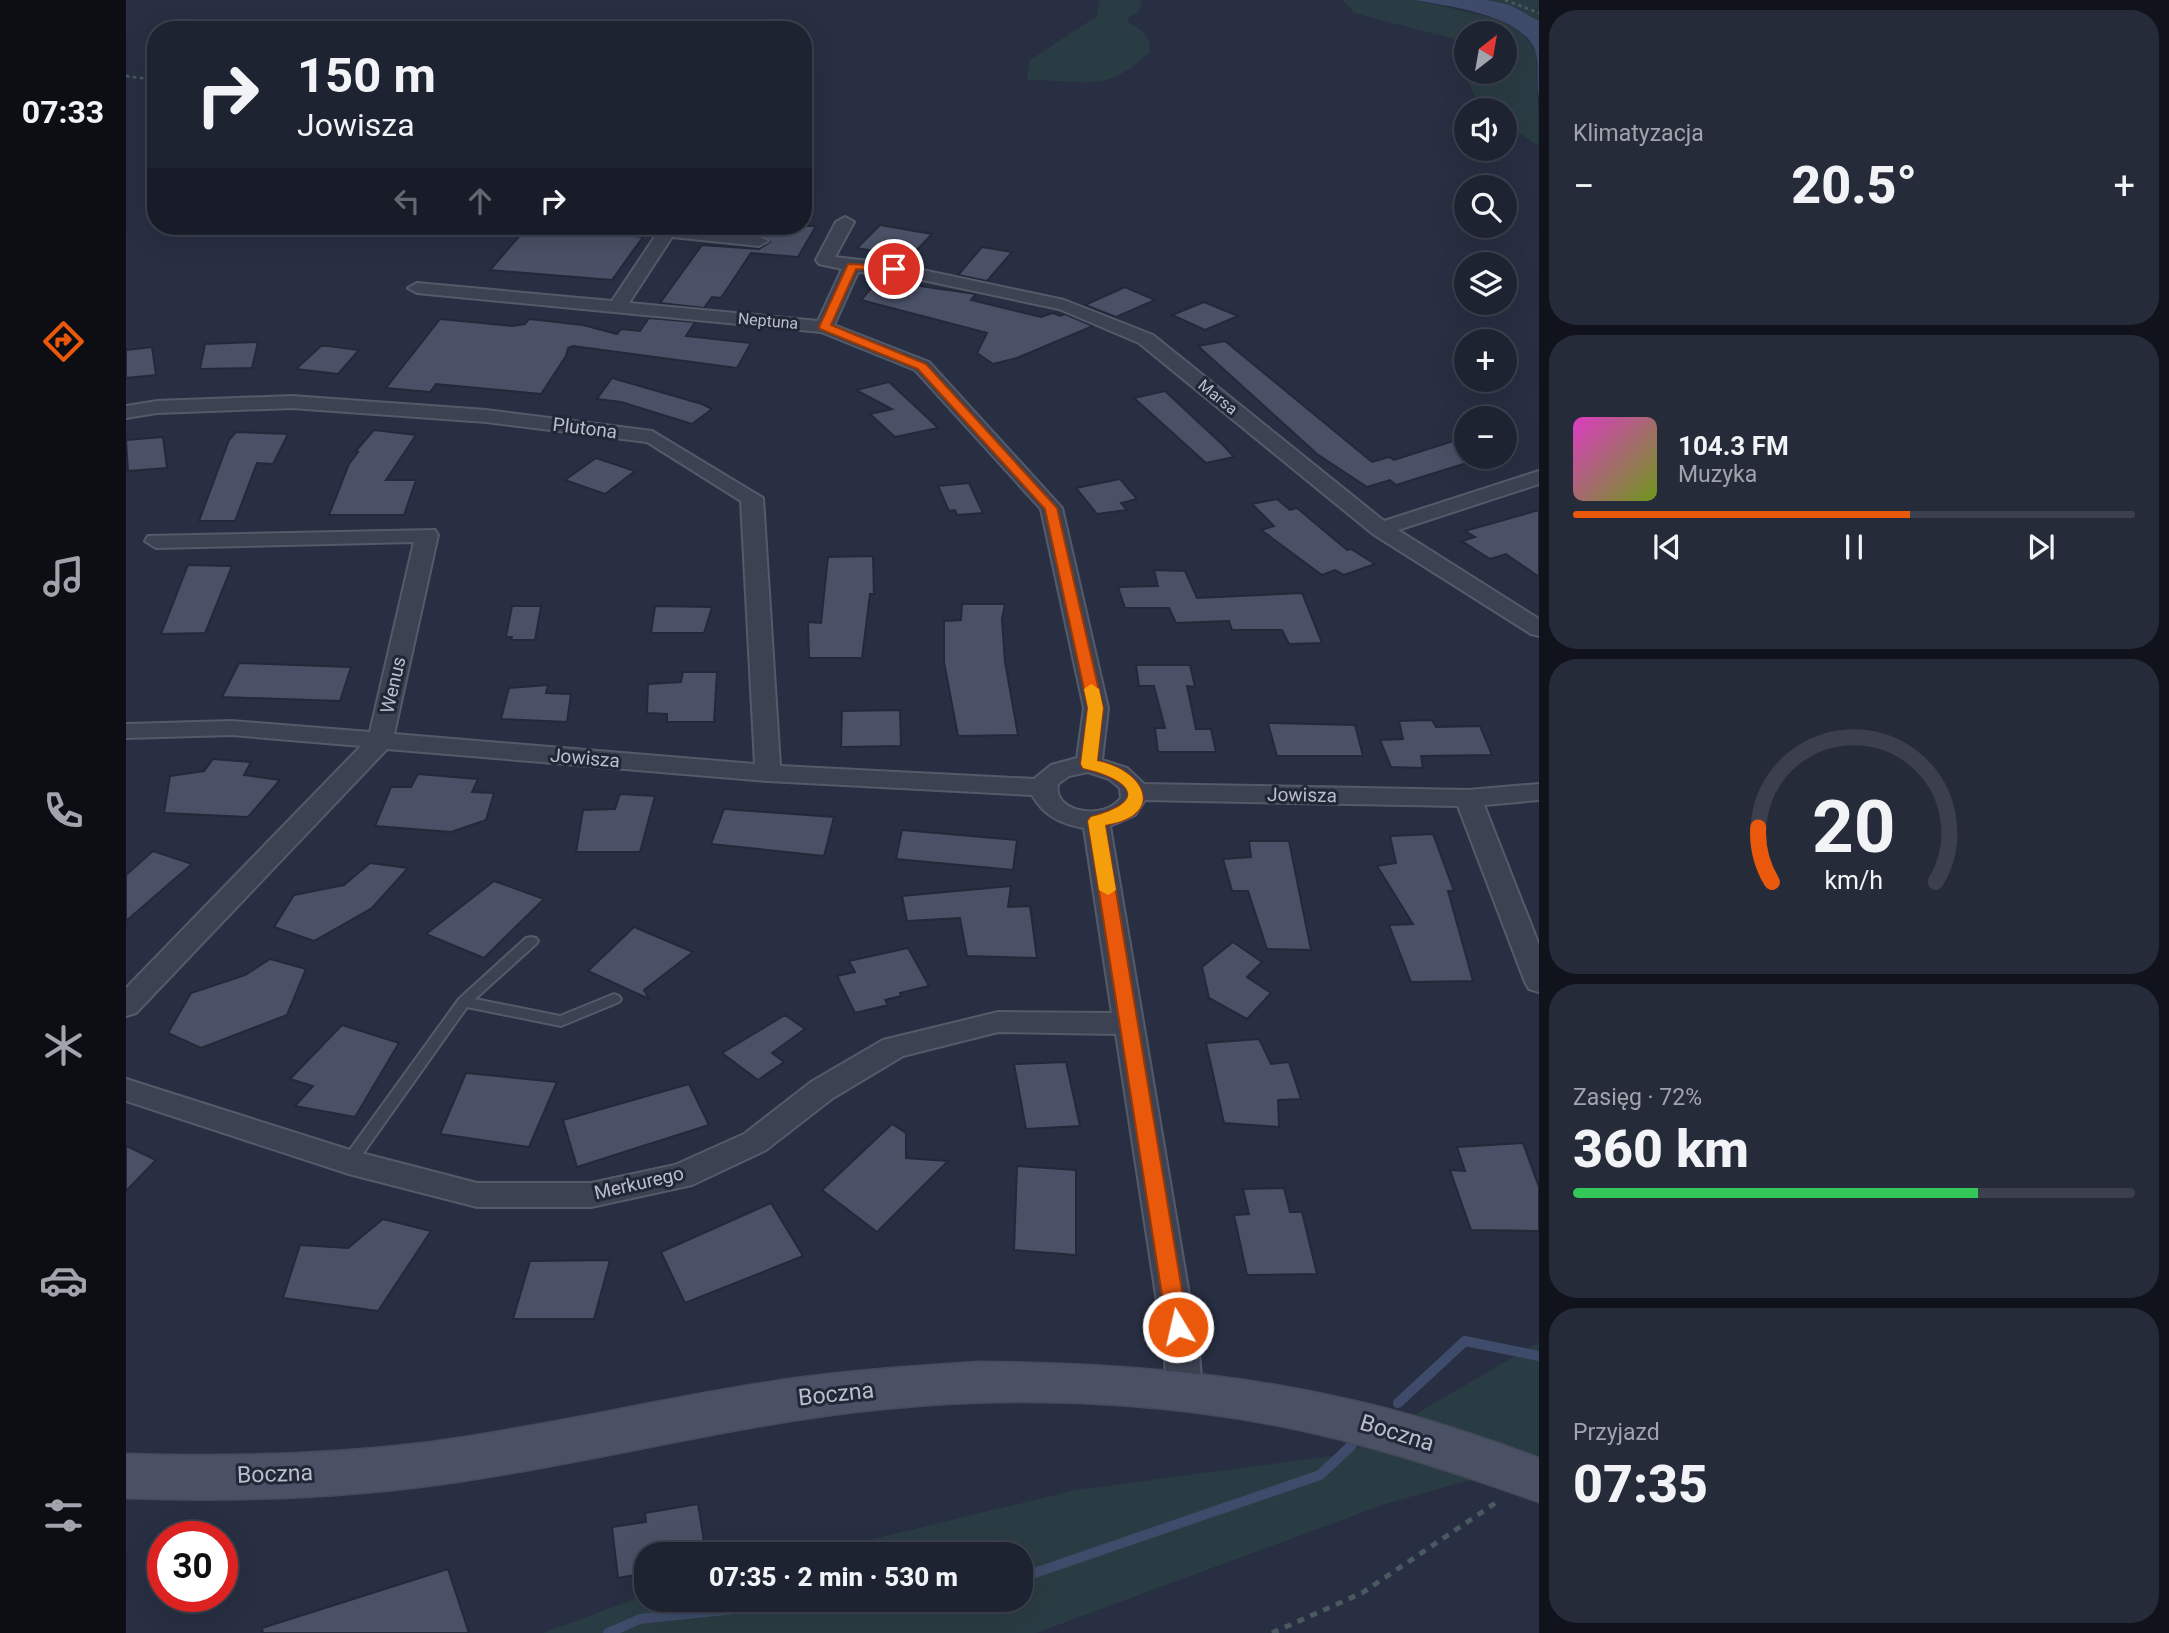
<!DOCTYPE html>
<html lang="pl">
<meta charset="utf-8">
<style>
body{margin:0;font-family:Roboto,sans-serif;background:#262b3a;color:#f1f3f6;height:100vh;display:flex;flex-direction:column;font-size:26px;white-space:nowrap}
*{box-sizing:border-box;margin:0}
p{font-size:23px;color:#a1a4ac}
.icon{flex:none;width:38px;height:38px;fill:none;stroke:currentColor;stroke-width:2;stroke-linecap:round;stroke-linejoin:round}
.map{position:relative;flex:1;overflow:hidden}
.side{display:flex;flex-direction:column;gap:10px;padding:10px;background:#10131c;width:630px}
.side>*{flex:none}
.top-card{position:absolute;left:21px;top:21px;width:665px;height:214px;border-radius:28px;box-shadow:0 7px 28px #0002,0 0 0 2px #3c404d;background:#1e2332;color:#f1f3f6;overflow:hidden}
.needle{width:46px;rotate:31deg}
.fabs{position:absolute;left:1328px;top:21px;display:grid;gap:14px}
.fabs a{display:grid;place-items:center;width:63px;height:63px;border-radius:50%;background:#1e2332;box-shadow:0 7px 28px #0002,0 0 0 2px #3c404d;font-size:35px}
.speed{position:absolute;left:21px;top:1521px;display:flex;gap:14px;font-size:35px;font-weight:700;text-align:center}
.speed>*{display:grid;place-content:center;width:91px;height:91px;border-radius:50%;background:#1e2332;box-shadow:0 7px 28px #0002,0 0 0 2px #3c404d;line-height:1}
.speed .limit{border:10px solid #d22;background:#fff;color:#111}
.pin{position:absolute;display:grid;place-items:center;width:60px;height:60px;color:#fff;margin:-30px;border:4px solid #fff;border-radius:50%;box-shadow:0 2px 7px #0007}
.me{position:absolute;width:77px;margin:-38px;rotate:351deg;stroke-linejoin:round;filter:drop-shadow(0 0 5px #0008)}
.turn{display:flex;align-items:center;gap:24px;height:147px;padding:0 35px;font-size:32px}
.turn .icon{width:91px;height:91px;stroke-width:2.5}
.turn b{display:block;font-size:49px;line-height:60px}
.lanes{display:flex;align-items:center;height:66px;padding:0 35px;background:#0003;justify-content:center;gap:35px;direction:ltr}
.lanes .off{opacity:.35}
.big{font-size:52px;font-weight:800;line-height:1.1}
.side .tile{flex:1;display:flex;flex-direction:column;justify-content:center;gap:10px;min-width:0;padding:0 24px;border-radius:28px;background:#262b3a}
.side .dial{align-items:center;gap:0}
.dial svg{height:182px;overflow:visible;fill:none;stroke:#3c404d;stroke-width:7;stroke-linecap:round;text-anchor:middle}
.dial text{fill:#f1f3f6;stroke:none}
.song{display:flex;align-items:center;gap:21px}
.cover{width:84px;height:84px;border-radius:10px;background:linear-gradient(135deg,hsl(310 70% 55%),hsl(80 70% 35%))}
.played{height:7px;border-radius:4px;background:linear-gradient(90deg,#ea580c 60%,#3c404d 60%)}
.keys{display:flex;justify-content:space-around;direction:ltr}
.heat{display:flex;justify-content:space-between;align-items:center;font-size:38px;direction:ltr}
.charge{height:10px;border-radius:5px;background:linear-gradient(90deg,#34c759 72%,#3c404d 0)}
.trip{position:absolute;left:508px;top:1542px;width:399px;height:70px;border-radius:28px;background:#1e2332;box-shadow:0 7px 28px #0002,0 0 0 2px #3c404d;font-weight:800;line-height:70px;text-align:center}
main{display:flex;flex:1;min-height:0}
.tab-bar{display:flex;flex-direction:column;width:126px;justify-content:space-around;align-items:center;background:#0c0e14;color:#a1a4ac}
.tab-bar .icon{width:49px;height:49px}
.tab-bar .current{color:#ea580c}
.tab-bar b{font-size:32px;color:#f1f3f6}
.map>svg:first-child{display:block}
</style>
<main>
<nav class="tab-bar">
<b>07:33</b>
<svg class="icon current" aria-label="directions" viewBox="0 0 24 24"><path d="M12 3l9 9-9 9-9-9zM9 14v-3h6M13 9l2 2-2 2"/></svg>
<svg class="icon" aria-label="music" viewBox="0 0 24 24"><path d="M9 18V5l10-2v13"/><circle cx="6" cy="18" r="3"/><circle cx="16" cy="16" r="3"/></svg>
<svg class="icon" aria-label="phone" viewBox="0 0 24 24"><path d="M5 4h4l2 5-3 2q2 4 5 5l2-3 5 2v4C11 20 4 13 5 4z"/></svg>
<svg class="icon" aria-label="climate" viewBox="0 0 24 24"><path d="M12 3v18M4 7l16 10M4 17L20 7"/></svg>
<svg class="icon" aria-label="car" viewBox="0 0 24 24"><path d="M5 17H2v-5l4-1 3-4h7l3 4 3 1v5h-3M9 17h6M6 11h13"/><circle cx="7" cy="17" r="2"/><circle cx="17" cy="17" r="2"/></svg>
<svg class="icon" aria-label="filters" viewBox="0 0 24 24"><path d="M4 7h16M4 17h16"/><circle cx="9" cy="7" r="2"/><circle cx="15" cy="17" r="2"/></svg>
</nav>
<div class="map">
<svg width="1413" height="1633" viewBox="0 0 1413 1633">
<rect width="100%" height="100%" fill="#282f42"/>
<g fill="#2a3c43">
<path d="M974,0h39l3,3 -3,9 -11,6v5c15,7 22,11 22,29 -47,44 -67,27 -123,28l3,-20 67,-44z"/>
<path d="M1217,0h72l83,19 24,14 14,19 3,94 -34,-22v-14c-5,0 -14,2 -19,0 -10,-5 -18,-28 -19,-38h38v-39h-39v9l-112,-29z"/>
<polygon points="1361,0 1413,0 1413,21 1384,5"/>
<polygon points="1413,1342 1413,1460 1259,1504 910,1633 417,1633 520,1595 520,1600 894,1600 894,1554 685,1554 950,1490 1222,1454"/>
</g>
<path fill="#3f4b6a" d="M1289,0h72l23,5 29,16v76c-3,-14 0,-30 -3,-44 -10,-38 -89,-47 -121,-53z"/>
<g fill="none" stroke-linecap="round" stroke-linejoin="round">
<g stroke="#3f4b6a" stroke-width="10">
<polyline points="1272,1403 1339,1341 1413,1356"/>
<polyline points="894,1578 1194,1475 1226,1445"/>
<polyline points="482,1633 514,1619 696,1600"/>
</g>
</g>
<g fill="#4a5166" stroke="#232939" stroke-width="2">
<polygon points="754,225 806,234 784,257 731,248"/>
<polygon points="402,226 404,226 517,237 486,280 364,270"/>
<polygon points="599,226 690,226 672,257 625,253 595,298 586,297 578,308 534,303 576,245 633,249 644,242 633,233 597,229"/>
<polygon points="856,247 886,252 861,281 832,275"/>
<polygon points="752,280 850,294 845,300 915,317 927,313 934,316 939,314 967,326 891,358 867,364 851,353 861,333 735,300"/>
<polygon points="999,287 1029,300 990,317 959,305"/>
<polygon points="1078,302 1112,316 1079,330 1046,315"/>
<polygon points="523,318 569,322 560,336 625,343 611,368 447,346 442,348 440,356 415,394 310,384 304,392 260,388 314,319 386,326 399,324 403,319 457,325 491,334 495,329 514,331"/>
<polygon points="1099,341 1246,462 1263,457 1268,460 1340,437 1340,457 1347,461 1270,485 1264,480 1241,487 1191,454 1072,346"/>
<polygon points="132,342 126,368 74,369 79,344"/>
<polygon points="195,346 202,346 233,350 212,374 170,369"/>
<polygon points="26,347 30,375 0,378 0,350"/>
<polygon points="486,378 576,404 586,409 566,424 495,402 471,399"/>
<polygon points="763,382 806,422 812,428 769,437 744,414 766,409 730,390"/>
<polygon points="1039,391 1098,446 1108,457 1080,463 1008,398"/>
<polygon points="248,430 290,435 260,480 290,480 278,515 203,515 223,464 232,452 229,452"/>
<polygon points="110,432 162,434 147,464 131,463 109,521 73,521 103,440"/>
<polygon points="37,437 41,468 2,471 0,440"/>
<polygon points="470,458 509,471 479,494 439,480"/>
<polygon points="994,479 1011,499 995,503 1001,510 971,514 950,488"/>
<polygon points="843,483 857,513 831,515 829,510 823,511 812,486"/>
<polygon points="1151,499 1164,510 1171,508 1221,550 1225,549 1249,564 1218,575 1209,570 1196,575 1135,530 1148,526 1126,504"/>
<polygon points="1413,510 1413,577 1380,554 1364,559 1336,541 1349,537 1339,531"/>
<polygon points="747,556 748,594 744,594 736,658 683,658 682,622 695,623 702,557"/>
<polygon points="62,565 106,566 79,633 35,634"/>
<polygon points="1028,570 1059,571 1071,598 1176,593 1196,643 1163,644 1156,630 1106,630 1103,621 1050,623 1043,608 999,608 992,587 1032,586"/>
<polygon points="836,604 879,604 876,619 879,662 892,735 832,736 818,662 818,621 835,620"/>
<polygon points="386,606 415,606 409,640 385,640 386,637 380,637"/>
<polygon points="529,606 586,607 578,633 525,633"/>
<polygon points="113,663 225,667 214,701 96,697"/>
<polygon points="1010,665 1064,665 1069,687 1061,686 1070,729 1085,729 1090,752 1032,752 1029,728 1039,728 1028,686 1013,686"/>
<polygon points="557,672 591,672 588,722 541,722 541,714 521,713 522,684 555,682"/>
<polygon points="422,685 420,693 445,694 441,722 375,719 383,688"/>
<polygon points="774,710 775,746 715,747 716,711"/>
<polygon points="1306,720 1310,727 1354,726 1366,755 1295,756 1297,768 1265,767 1254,740 1277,739 1273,721"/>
<polygon points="1142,723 1229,725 1237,756 1151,756"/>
<polygon points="87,759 125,762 118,775 154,780 122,817 38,813 44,776 78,771"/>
<polygon points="292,774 352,779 346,792 368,793 360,820 325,832 249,826 265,787 285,787"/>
<polygon points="494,794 529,796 514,852 450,852 457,810 489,809"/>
<polygon points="598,809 708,817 698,856 585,844"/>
<polygon points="776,830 891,840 887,870 770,859"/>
<polygon points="1307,834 1328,891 1322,891 1347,981 1285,982 1263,925 1287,924 1251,866 1270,863 1264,836"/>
<polygon points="1123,841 1163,841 1185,950 1141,949 1122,891 1106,891 1097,859 1125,857"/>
<polygon points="27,851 66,864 0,921 0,875"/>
<polygon points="244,863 282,868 246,908 188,941 148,927 168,895 218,885"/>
<polygon points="368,881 418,899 358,958 300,934"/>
<polygon points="885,886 882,907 904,906 911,958 841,956 834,918 781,921 776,896"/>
<polygon points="508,927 567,952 518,990 523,999 462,971"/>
<polygon points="1107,942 1136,962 1121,977 1145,993 1121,1019 1083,998 1076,967"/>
<polygon points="782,948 803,986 774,993 775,996 759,1000 762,1005 729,1013 711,976 729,972 723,961"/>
<polygon points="144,959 180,969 161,1015 75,1048 42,1033 65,993 119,975"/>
<polygon points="659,1015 679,1029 646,1053 658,1062 632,1080 596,1053"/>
<polygon points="216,1025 273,1043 229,1117 169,1106 187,1086 164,1079"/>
<polygon points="1133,1039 1145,1064 1163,1062 1175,1099 1152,1100 1153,1127 1098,1123 1080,1043"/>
<polygon points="940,1062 954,1126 900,1129 888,1064"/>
<polygon points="340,1073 431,1082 403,1147 314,1134"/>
<polygon points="563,1084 583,1125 451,1167 437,1120"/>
<polygon points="766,1124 780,1133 780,1158 822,1161 751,1232 696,1190"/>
<polygon points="1397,1143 1413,1187 1413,1231 1345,1230 1324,1170 1339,1171 1331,1147"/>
<polygon points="0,1146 30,1160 0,1191"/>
<polygon points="891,1166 950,1170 950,1255 888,1250"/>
<polygon points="1158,1188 1164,1212 1176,1212 1191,1274 1121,1275 1108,1215 1123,1214 1117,1189"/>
<polygon points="645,1203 677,1256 559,1303 535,1252"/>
<polygon points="257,1219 305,1231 252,1311 157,1298 174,1245 222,1248"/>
<polygon points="484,1260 468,1319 387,1319 404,1261"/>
<polygon points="572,1504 580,1554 520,1554 520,1573 492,1578 486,1527 520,1522 519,1513"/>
<polygon points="322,1569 343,1633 137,1633 136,1628"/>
</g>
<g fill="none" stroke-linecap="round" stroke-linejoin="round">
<defs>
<polygon id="lane" points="405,937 410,938 412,941 410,944 349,999 434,1016 488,994 493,996 495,999 493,1002 435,1026 341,1007 228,1166 223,1168 218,1166 216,1162 218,1158 333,999 400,938"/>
<path id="street" d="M719,217l9,5 -19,35 59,7 170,36 89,35 231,186 155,-50v13l-141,46 141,89v17l-8,-2 -158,-100 -234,-191 -80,-34 -165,-35 -36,-2 -24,53 95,37 133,146 46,200 -6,52 25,8 17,16 324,6 71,-6v16l-55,5 55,140v47l-10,-3 -4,-7 -67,-176 -313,-6 -10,15 -25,11 89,528 3,35 -6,10 -12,5 -12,-5 -6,-10 -1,-35 -49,-320 -118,-2 -95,24 -70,42 -67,52 -74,35 -101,22h-114l-128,-33 -223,-73v-22l224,71 127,33h114l84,-18 69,-31 67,-52 72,-42 115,-28 114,1 -28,-185c-23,-4 -40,-12 -52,-33l-264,-14 -381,-32 -251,264 -10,3v-28l235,-242 -129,-11 -106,3v-14l106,-3 138,11 44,-190 -258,6 -11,-7 3,-5 287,-6 3,5 -44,199 361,30 -14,-263 -94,-59 -161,-20 -194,-14 -135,5 -31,5v-12l31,-5 135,-5 194,14 166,21 111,67 17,268 254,13 17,-14 26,-7 7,-50 -43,-199 -126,-139 -94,-38 -404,-39 -9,-5 9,-5 195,18 44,-66 -39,-4 -8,-5h58l92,10 9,5 -9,5 -87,-9 -43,66 189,18 24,-52 -23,-5 -3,-4 20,-38zM962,772l21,7 11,9 1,10c-16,23 -69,15 -63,-14l11,-8z"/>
<path id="secondary" d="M853,1362c128,1 252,10 376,39 63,14 124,35 184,57v44c-59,-21 -117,-41 -178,-57 -153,-42 -321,-52 -479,-36 -141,14 -278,51 -419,72 -111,17 -224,21 -337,17v-44c99,3 198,1 297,-11 123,-16 243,-46 366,-64 63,-9 126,-13 190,-17z"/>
</defs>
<use href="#lane" stroke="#555a69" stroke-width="4"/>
<use href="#street" stroke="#555a69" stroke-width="4"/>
<use href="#secondary" stroke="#464b5b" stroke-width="3"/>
<g stroke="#495960" stroke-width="2.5" stroke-dasharray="3.5 3.5" stroke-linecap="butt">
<polyline points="1379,0 1413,13"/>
<polyline points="0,76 30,80"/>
</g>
<polyline stroke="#495960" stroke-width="5" stroke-dasharray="7 7" stroke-linecap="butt" points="1146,1633 1236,1593 1371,1502"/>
<use href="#lane" fill="#3d4252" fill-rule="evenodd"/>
<use href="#street" fill="#3d4252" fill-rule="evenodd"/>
<use href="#secondary" fill="#4b5165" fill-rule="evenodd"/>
</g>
<path fill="#ea580c" stroke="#983908" stroke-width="2" d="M722,264l46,2 5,3 -5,3 -38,-3 -25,56 95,39 131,144 46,200 -6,53c50,10 68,55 8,64l83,502 -3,6 -7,2 -8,-2 -3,-6 -79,-506 3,-4c61,-16 39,-38 -8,-49l-2,-4 7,-56 -43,-199 -127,-140 -98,-40 -1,-2z"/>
<path fill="#f59e0b" d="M965,684l8,5 4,19 -6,53c50,10 68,55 8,64l11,65 -8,5 -9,-5 -11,-69 3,-4c61,-16 39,-38 -8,-49l-2,-4 7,-56 -4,-19z"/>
<g text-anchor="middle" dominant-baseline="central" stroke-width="6" stroke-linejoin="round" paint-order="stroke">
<g font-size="16" fill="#babecc" stroke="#212737">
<text transform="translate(642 321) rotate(5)">Neptuna</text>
<text transform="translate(1092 397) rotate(39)">Marsa</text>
</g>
<g font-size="19" fill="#babecc" stroke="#212737">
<text transform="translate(459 428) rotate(7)">Plutona</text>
<text transform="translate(267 685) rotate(-77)">Wenus</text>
<text transform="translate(459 758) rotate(5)">Jowisza</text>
<text transform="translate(1176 795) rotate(1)">Jowisza</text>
<text transform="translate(513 1183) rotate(-13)">Merkurego</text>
</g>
<g font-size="23" fill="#babecc" stroke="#212737">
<text transform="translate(710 1394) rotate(-6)">Boczna</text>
<text transform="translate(1271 1433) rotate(17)">Boczna</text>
<text transform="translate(149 1474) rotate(-2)">Boczna</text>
</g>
</g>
</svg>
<div class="fabs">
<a><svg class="needle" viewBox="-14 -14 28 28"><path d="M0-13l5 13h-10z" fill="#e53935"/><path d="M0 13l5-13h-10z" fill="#a1a4ac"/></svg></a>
<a><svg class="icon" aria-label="sound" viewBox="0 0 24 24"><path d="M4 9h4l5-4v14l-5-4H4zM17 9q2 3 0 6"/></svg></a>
<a><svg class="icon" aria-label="search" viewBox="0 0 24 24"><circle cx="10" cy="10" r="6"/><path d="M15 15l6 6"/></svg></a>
<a><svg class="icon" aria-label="layers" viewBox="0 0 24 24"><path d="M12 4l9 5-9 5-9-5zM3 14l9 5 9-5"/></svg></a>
<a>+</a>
<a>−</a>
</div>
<div class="speed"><div class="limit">30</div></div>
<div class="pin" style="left:768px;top:269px;background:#d93025"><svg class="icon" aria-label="arrive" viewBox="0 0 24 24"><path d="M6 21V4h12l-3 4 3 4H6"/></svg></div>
<svg class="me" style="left:1052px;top:1327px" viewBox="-20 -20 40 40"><circle r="17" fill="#ea580c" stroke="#fff" stroke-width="3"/><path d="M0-11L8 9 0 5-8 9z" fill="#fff"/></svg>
<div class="trip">07:35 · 2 min · 530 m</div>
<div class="top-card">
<div class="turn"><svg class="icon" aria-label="right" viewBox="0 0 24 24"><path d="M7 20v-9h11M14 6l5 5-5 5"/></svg><div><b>150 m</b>Jowisza</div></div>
<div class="lanes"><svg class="icon off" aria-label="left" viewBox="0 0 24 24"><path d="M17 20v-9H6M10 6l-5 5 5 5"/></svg><svg class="icon off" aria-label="ahead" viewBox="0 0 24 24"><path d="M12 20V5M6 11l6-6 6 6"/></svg><svg class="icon" aria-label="right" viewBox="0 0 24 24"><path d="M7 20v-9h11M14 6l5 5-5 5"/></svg></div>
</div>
</div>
<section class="side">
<div class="tile"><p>Klimatyzacja</p>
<div class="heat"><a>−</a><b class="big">20.5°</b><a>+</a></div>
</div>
<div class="tile">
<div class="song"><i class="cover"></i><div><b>104.3 FM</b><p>Muzyka</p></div></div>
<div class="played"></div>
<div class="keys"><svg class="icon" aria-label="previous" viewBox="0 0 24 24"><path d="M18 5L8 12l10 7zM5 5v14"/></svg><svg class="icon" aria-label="pause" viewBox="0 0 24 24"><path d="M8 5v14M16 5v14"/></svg><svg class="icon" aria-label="next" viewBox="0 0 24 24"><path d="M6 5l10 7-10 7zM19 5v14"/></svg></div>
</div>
<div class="tile dial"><svg viewBox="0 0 100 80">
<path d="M14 69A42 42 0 1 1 86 69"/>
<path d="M14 69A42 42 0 0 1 8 45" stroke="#ea580c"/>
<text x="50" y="56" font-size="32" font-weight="700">20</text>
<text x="50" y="72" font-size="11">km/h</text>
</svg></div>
<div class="tile"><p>Zasięg · 72%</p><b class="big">360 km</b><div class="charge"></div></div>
<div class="tile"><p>Przyjazd</p><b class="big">07:35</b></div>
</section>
</main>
